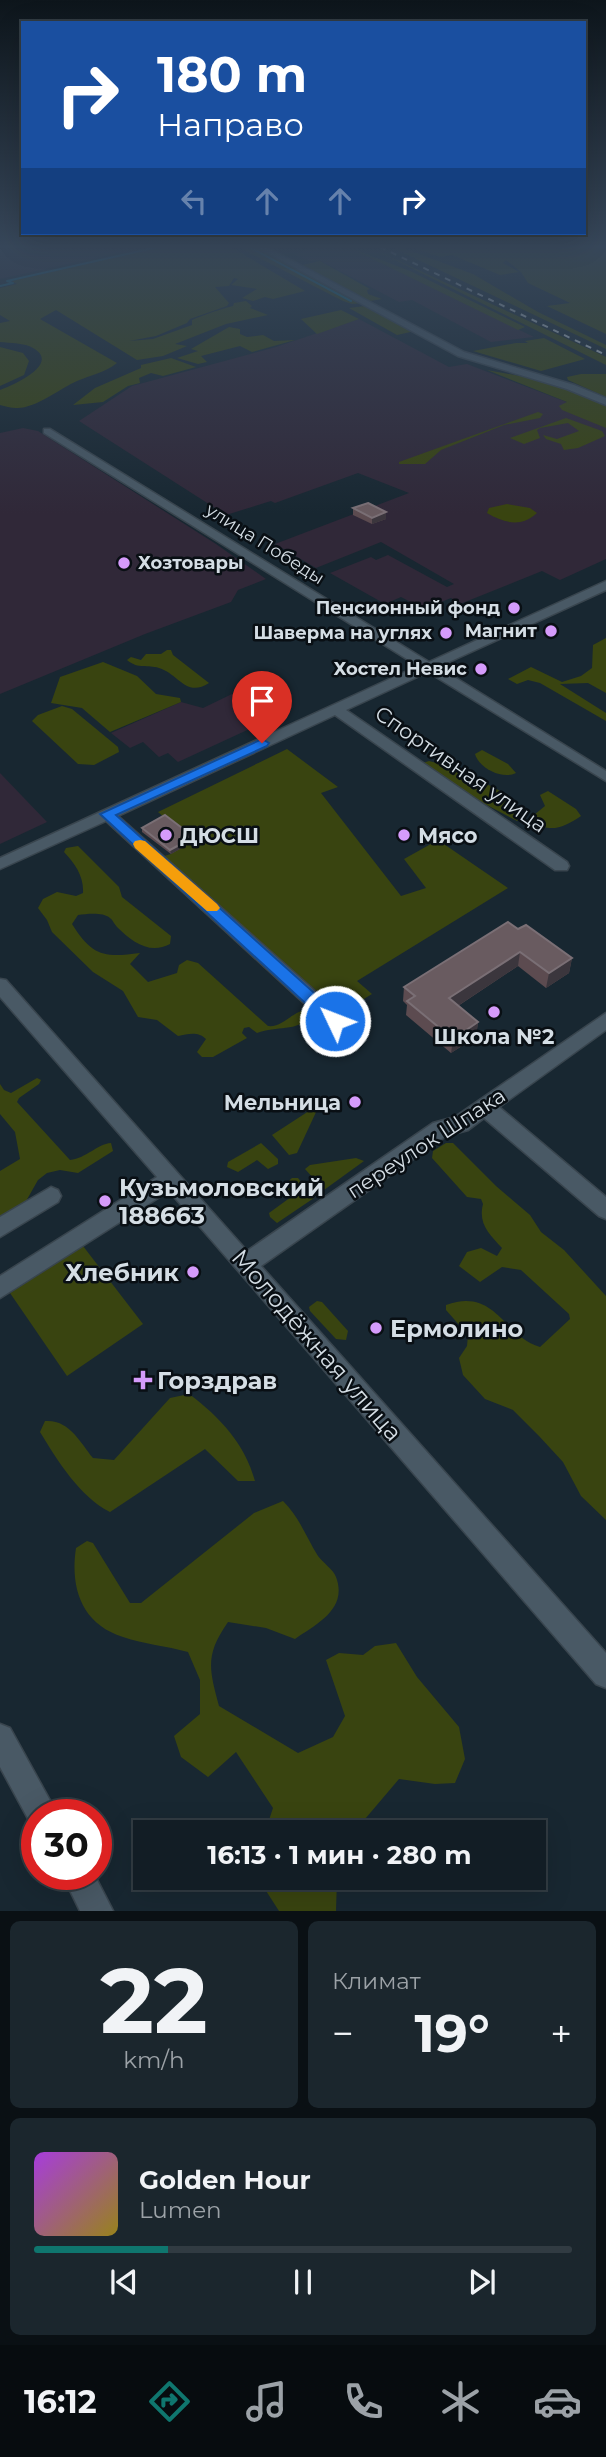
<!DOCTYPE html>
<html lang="ru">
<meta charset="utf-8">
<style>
body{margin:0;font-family:Montserrat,sans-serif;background:#1b262d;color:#f1f3f6;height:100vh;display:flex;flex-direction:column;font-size:26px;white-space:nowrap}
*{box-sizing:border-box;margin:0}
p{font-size:23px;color:#9ca2a7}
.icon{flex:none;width:38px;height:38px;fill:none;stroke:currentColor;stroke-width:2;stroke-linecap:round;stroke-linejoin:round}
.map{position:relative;height:1911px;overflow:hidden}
.sheet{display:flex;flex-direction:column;gap:10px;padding:10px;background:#0a1014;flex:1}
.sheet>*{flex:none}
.guide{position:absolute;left:21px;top:21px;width:565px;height:214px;border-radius:0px;box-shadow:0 7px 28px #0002,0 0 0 2px #313b42;background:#1a4fa0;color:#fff;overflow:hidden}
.speed{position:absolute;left:21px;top:1799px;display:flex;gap:14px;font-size:35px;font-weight:700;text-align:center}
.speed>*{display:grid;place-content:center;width:91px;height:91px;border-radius:50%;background:#121d25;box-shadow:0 7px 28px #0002,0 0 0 2px #313b42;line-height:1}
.speed .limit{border:10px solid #d22;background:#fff;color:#111}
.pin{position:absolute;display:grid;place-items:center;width:60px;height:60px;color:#fff;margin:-72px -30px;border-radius:50% 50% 50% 0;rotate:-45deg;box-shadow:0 0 7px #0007}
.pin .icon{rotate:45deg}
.me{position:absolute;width:77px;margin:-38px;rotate:313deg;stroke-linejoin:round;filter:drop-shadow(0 0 5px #0008)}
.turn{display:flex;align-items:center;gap:24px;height:147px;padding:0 21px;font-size:32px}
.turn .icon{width:91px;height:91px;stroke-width:2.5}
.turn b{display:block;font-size:49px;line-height:60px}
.lanes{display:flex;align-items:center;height:66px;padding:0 21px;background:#0003;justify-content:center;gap:35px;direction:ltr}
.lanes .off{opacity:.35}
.big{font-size:52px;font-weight:700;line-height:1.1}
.sheet .tile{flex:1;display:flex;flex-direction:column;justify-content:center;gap:10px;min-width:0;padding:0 24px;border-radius:10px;background:#1b262d}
.sheet .dial{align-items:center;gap:0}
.dial b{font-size:91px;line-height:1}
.song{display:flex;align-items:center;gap:21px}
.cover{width:84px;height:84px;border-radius:10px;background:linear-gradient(135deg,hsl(280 70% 55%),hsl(50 70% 35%))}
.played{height:7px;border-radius:4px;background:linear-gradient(90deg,#0f766e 25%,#313b42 25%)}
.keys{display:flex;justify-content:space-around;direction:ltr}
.heat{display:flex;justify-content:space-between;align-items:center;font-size:38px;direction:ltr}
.sheet .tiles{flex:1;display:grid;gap:10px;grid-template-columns:1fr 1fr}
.tile:last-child{grid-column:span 2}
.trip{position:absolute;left:133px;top:1820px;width:413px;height:70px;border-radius:0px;background:#121d25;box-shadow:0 7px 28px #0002,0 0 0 2px #313b42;font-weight:700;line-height:70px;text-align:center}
.tab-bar{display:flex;height:112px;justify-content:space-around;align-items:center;background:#070c0f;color:#9ca2a7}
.tab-bar .icon{width:49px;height:49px}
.tab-bar .active{color:#0f766e}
.tab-bar b{font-size:32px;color:#f1f3f6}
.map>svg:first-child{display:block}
</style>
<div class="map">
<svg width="606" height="1911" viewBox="0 0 606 1911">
<rect width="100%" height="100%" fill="#182731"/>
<g fill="#302838">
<polygon points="0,247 145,247 0,279"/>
<polygon points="313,247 348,247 534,337 491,342 412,300 399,302 319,260 310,261 295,255"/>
<polygon points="359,319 449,367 467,364 606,417 606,559 560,580 542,571 460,604 451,598 424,609 401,597 385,604 330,573 371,557 376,560 388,555 447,587 454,584 381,542 316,568 275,544 409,493 358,473 275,503 271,501 226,515 79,421 132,386 276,347"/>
<polygon points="23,428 38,431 216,544 266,579 238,590 231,602 145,634 0,694 0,433"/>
<polygon points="232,694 269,720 178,762 168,753 159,757 143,742 130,748 111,733 181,702 203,708"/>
<polygon points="0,773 47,822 0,844"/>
</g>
<g fill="#394410">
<path d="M161,247h70l74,44 -32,8 -8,-2 -12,4 -11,-3 15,-9 -26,-4 7,-6 -4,-1 -5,8 -14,1 14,16 -2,3 -37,13 -3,4 -31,13 -27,5 24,-2 39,-14v-5c11,-5 29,-11 41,-14l1,-3 12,-2 6,5 -2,2 18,7 -42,9 -51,20 12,2 -24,10 -26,4 -81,-50 -16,9 77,44c-13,10 -26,12 -40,18 -16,7 -42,28 -61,27 -5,0 -11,-2 -16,-3v-15c11,-4 62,-26 33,-42 -8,-5 -23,-5 -33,-6v-19l10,-2 -10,-6v-27l17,-4 -5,-3z"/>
<polygon points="238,247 258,247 363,303 352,304 343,301"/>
<polygon points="348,247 410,271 525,327 518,330"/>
<polygon points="369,247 606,357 606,365"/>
<polygon points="391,247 400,247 473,274 538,312 606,345 606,349"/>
<polygon points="411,247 481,247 490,252 485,247 606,247 606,334 547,306 570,303 589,312 528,283 521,272 506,260 503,263 519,272 500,275 452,255 441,257"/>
<polygon points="320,261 370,289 367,290 368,294 382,299 370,301 302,265"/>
<polygon points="365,306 370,308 415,331 397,335 349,308"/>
<polygon points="341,310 359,319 317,334 301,319"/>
<polygon points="229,327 240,329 240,334 247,337 263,335 274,341 295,340 252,352 240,346 201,356 207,362 198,364 177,358 198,351 191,349"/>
<polygon points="544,338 585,359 541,371 473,351 516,343 528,343 525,341"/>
<polygon points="0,347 23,353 29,361 24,375 0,386"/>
<polygon points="171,358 196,367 163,376 151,373 139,378 140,383 128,386 103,402 73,405 95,388 141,368 141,365"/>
<polygon points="487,370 559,383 606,405 606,428 562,410 559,406 567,402"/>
<polygon points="581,374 606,374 606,397 568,380 567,377"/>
<polygon points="538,412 543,414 540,418 504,425 441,450 425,464 399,464 399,462"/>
<polygon points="566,418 602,431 605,436 578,448 564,450 561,444 546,439 543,435 557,439 579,431 568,423 540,428 537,430 540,438 524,444 510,438"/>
<path d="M507,504l23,4 7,5c-16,15 -33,10 -50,0l2,-5z"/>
<polygon points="606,638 606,693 588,683 560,684 606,713 606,721 540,683 528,680 517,684 508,679 531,667 562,682 581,676 592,668 593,645"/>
<path d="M167,650h4l2,5 36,28c-23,15 -30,-9 -50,-15 -12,-4 -20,2 -32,-8l4,-3 10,3 5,-6h15z"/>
<polygon points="103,662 137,676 156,694 180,698 181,702 110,732 82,708 51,703 60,677"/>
<polygon points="62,706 72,709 118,747 119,752 94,765 78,764 32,721 38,715"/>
<polygon points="287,749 338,787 321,793 401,896 426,888 404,859 438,840 508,888 357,981 372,994 341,1013 164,856 171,854 166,819 158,812"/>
<path d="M482,750l26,14 8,9c-14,7 -37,-5 -41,-19z"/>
<polygon points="429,761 456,768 504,793 520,819 517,821 466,794 423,763"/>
<path d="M548,791l28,18 5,7c-18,12 -30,17 -49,6l2,-7 11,-9 -5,-11z"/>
<path d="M78,846l41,41 3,10 49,39 -1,8c-20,11 -38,-2 -53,-17 -3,-3 -4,-7 -7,-9 -7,-6 -23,-4 -32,-3l-6,9c20,32 32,34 68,29l-10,11 18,18 29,-9 2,-8 8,-5 11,3 70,63c16,2 26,-18 43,-16l2,5c-17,18 -35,10 -56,18l-8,-6 -5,1 -2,5 5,5 -34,19h-11l-5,-5 9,-13c-8,-8 -18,-5 -28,-3l-21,-16 -19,-3 -15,-26 -30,-19 -41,-40 -5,-12 -9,-12 5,-9 14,-7 19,4 7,-3c1,-17 -8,-29 -19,-41l2,-4z"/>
<path d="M37,1078l4,2 -2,4 -20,14 -2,4 53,58c17,-2 27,-16 41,-17l2,8 -35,22 -18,-3 -13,3 -9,7 -17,30 -21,9v-48l20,-12 -5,-27 -15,-18v-30l4,6 7,3z"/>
<polygon points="312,1109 317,1110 297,1153 289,1155 272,1135"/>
<polygon points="261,1143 278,1159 278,1164 268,1169 257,1160 238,1172 227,1167 228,1162"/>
<path d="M446,1143h7l43,43 34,29 11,17 23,18 42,46v224l-25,-24 -18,-34 -24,-26 -26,-26 -28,-11 -22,-24 -4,-17 8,-12 1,-11 -22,-25v-5c50,-18 57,31 94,42l30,-28 -1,-5 -48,-44 -19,-3 -22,15 -21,-16 8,-14 14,-4 16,8 5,-8c-13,-14 -24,-24 -19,-44l-2,-5 -14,-2 -35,-39 1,-7z"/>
<polygon points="356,1158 364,1161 324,1190 305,1169 310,1165"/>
<polygon points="292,1178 298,1178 314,1198 277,1223 270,1217 269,1213 291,1197 284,1185"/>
<polygon points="83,1246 143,1324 67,1376 10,1293"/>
<polygon points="317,1301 322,1302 348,1331 346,1340 336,1339 310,1311 309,1307"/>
<path d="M189,1394c31,23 56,50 66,87h-17l-33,-32 -95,63c-30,-15 -53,-52 -70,-80l5,-11c24,-2 35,21 48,37l21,2 56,-62z"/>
<path d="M283,1501c17,17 23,36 35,55 5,7 15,13 18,21 12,32 -19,47 -41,62l-29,-11 -38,-6c-23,33 -19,47 -9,84l79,47 35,-16 12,-21 -19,-56 13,-7 24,2 12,-9 21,-3 21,34 42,50 6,32 -10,24 -20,1 -36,-5 -45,53h-89l8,-24 -37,-56 -28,25 -27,-20 -7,-21 26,-22v-34l-12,-28c-22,-6 -44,-8 -65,-15 -42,-13 -53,-50 -47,-89l11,-7 6,2 37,60h11l113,-90z"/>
<polygon points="261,1878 337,1878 336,1911 279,1911 261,1883"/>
</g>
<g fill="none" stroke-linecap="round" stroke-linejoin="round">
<g stroke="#0f6c86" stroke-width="2">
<polyline points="249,247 351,301"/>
<polyline points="0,286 13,283 7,281 158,247"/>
</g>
<defs>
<g id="minor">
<polygon points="257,247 266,247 464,352 574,385 606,398 606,405 567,389 458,356"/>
<polygon points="44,429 50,429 429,662 606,581 606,590 438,667 606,771 606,781 428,672 346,710 567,862 569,866 567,870 555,870 335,715 118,816 343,1016 345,1021 343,1026 329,1026 106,821 0,869 0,858 418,666 44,433"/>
<polygon points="0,979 6,980 247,1251 433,1123 455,1117 606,1013 606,1030 499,1107 606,1197 606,1219 599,1216 484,1118 468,1130 446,1136 261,1266 606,1653 606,1688 596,1684 169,1191 0,1298 0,1276 157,1177 0,997"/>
<polygon points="51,1187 58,1190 61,1196 58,1202 0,1237 0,1217"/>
<polygon points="0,1724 10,1728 58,1815 37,1815 37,1827 32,1826 0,1767"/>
<polygon points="62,1874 94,1874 113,1911 80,1911"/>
</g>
</defs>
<use href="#minor" stroke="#39454e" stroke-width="3"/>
<use href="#minor" fill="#495965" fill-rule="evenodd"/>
<polyline stroke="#bdc7ce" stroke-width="2" stroke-dasharray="6 6" stroke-linecap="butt" points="380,247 606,355"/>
</g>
<g fill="#5c4b50">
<polygon points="353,508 386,512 386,519 372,524 353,515"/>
<polygon points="142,828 194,837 194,841 171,854 142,832"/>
<polygon points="518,929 572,958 569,973 546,988 518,966 458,1006 478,1022 476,1037 451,1053 406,1015 407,1005 403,1001 404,987"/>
</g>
<g fill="#3b363d">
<polygon points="386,512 386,519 372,524 372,518"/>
<polygon points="194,837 194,841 171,854 170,850"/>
<polygon points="520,952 518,966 447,1013 449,998"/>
<polygon points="572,958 569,973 546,988 549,973"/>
<polygon points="478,1022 476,1037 451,1053 453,1039"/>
</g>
<g fill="#695b60" stroke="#7a6f75" stroke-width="2">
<polygon points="368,503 386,512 372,518 353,508"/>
<polygon points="165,815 194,837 170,850 142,828"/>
<polygon points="508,922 518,929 526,925 572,958 549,973 520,952 449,998 478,1022 453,1039 407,1001 415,996 404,987"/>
</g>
<linearGradient id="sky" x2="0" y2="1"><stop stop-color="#0d151b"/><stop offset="0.48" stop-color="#37475a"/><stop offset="1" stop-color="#37475a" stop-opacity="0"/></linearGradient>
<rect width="606" height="514" fill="url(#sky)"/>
<polygon fill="#1a73e8" stroke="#114b97" stroke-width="2" points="262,739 269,743 267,746 116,815 341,1017 344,1021 341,1026 330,1026 100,814"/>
<polygon fill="#f59e0b" points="140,840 145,841 217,904 220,908 217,911 207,911 135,848 133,844 135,841"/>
<g fill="#d59bfb" stroke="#090f14" stroke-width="2.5">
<circle cx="124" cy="563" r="7"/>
<circle cx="514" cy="608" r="7"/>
<circle cx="551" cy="631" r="7"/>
<circle cx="446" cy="633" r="7"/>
<circle cx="481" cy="669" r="7"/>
<circle cx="166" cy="835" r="7"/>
<circle cx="404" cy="835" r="7"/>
<circle cx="494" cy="1012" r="7"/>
<circle cx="355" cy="1102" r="7"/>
<circle cx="105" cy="1201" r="7"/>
<circle cx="193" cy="1272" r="7"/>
<circle cx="376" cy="1328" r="7"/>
<path d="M139.5 1369.5h7v7h7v7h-7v7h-7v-7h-7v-7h7z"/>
</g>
<g text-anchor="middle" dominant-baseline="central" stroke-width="5" stroke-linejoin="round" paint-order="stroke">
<g font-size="18" fill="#d4dde4" stroke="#090f14">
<text transform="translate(265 544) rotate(32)">улица Победы</text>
</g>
<g font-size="18" font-weight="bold" fill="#d4dde4" stroke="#090f14" text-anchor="end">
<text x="138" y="563" text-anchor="start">Хозтовары</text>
<text x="500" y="608">Пенсионный фонд</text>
<text x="537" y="631">Магнит</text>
<text x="432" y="633">Шаверма на углях</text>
<text x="467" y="669">Хостел Невис</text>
</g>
<g font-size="21" fill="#d4dde4" stroke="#090f14">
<text transform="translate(461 769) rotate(35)">Спортивная улица</text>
<text transform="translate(426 1143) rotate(-33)">переулок Шпака</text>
</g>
<g font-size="21" font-weight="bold" fill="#d4dde4" stroke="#090f14" text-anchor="start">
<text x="180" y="835">ДЮСШ</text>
<text x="418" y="835">Мясо</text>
<text x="494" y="1036" text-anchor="middle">Школа №2</text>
<text x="341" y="1102" text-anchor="end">Мельница</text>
</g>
<g font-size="24" font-weight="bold" fill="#d4dde4" stroke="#090f14" text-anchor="start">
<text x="119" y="1187">Кузьмоловский<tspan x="119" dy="28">188663</tspan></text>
<text x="179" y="1272" text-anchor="end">Хлебник</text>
<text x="390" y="1328">Ермолино</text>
<text x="157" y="1380">Горздрав</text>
</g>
<g font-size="24" fill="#d4dde4" stroke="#090f14">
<text transform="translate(317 1345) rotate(49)">Молодёжная улица</text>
</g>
</g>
</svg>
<div class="speed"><div class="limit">30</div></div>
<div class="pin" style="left:262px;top:743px;background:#d93025"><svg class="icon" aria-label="arrive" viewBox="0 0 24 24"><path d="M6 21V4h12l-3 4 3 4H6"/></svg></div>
<svg class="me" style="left:335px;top:1021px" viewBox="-20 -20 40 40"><circle r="17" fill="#1a73e8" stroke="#fff" stroke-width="3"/><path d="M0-11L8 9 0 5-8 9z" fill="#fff"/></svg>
<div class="trip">16:13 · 1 мин · 280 m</div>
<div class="guide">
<div class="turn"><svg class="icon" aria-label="right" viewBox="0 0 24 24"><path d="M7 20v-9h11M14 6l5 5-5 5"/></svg><div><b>180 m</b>Направо</div></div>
<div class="lanes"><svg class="icon off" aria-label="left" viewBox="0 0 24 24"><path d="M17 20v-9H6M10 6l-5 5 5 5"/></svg><svg class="icon off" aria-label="ahead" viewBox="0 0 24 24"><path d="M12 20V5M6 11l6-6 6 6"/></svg><svg class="icon off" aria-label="ahead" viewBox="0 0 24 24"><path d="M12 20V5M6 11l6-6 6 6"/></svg><svg class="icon" aria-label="right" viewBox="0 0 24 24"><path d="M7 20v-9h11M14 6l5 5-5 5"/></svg></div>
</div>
</div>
<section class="sheet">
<div class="tiles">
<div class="tile dial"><b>22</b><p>km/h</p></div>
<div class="tile"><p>Климат</p>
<div class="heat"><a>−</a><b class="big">19°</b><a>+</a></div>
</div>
<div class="tile">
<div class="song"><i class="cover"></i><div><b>Golden Hour</b><p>Lumen</p></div></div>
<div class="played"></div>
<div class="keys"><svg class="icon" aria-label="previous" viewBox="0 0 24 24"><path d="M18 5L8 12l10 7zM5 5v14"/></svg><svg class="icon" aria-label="pause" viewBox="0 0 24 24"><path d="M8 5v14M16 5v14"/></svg><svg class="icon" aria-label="next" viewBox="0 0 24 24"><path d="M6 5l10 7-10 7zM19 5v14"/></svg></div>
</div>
</div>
</section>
<nav class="tab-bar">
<b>16:12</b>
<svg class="icon active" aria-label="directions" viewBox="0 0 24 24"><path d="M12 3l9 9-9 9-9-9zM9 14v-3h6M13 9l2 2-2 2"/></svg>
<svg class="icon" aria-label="music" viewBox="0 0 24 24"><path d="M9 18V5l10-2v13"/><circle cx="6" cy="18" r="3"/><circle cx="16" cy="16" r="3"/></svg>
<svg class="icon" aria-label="phone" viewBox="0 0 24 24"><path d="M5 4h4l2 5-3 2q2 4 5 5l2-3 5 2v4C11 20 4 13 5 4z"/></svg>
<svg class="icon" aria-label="climate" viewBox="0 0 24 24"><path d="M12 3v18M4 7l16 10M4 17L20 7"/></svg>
<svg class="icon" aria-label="car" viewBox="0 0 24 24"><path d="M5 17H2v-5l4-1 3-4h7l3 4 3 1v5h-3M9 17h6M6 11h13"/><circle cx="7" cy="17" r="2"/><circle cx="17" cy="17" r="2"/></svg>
</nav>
